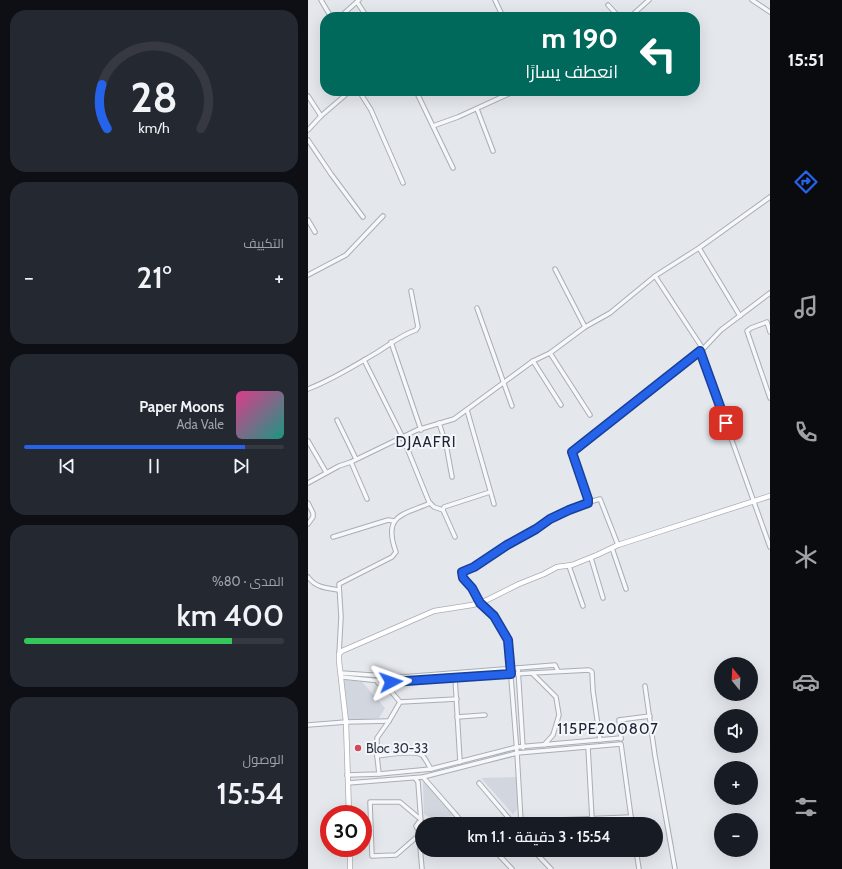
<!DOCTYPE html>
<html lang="ar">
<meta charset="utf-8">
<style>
body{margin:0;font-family:Cabin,Cairo,sans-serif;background:#242831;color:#f1f3f6;direction:rtl;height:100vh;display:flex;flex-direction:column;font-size:15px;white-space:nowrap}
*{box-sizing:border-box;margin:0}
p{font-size:13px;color:#9ea1a6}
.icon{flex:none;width:22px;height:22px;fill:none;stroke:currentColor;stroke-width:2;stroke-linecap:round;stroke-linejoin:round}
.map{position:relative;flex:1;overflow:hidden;direction:ltr}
.drawer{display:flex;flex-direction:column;gap:10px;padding:10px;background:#0d0f14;width:308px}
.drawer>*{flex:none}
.banner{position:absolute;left:12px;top:12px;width:380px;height:84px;border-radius:16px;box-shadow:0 4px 16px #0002;direction:rtl;background:#00695c;color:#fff;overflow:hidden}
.needle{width:26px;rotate:342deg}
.buttons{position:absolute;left:406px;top:657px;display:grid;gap:8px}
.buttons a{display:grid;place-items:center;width:44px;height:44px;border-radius:50%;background:#171b24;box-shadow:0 4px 16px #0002;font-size:20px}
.speed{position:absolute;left:12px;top:805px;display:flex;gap:8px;font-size:20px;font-weight:700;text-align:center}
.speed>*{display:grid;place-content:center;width:52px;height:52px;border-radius:50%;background:#171b24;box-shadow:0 4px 16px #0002;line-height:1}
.speed .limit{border:6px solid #d22;background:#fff;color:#111}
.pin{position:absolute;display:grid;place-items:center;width:34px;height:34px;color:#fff;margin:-17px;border-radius:8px;box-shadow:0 2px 6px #0006}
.me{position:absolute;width:44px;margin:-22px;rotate:86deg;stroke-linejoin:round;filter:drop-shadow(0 0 3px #0008)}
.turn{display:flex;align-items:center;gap:14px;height:84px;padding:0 16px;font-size:18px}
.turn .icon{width:52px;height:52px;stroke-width:2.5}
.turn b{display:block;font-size:28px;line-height:34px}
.big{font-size:30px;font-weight:600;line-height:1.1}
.drawer .tile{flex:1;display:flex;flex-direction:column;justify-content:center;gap:6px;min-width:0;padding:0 14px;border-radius:16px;background:#242831}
.drawer .dial{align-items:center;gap:0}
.dial svg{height:104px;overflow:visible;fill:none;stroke:#363941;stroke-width:7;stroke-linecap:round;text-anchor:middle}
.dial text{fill:#f1f3f6;stroke:none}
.song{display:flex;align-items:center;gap:12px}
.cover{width:48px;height:48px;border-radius:6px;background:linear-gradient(135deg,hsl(330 70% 55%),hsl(170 70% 35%))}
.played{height:4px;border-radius:2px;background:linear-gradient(90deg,#2563eb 85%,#363941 85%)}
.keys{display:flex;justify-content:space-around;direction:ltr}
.heat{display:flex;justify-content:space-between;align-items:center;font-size:22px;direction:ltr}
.charge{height:6px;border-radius:3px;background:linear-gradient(90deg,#34c759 80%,#363941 0)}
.trip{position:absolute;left:107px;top:817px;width:248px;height:40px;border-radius:20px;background:#171b24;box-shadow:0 4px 16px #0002;font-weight:600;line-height:40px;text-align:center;direction:rtl}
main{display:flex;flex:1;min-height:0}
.dock{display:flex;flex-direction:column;width:72px;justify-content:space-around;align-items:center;background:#090b0e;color:#9ea1a6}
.dock .icon{width:28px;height:28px}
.dock .current{color:#2563eb}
.dock b{font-size:18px;color:#f1f3f6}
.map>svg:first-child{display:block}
</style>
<main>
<nav class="dock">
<b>15:51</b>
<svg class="icon current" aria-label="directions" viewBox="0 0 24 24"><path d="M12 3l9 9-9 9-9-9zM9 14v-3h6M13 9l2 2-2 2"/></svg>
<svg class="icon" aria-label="music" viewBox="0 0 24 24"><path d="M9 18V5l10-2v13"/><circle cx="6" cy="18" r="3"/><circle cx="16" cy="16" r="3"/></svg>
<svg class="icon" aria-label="phone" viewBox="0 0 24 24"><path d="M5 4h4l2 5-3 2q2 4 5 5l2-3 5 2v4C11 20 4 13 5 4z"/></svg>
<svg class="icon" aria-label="climate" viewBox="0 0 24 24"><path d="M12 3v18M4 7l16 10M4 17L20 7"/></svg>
<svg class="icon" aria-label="car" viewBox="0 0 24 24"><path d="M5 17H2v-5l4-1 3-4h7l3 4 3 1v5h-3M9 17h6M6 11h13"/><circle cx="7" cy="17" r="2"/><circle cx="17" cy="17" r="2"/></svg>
<svg class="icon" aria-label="filters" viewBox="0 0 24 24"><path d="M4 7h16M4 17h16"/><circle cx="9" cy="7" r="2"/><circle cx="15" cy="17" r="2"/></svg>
</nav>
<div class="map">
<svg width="462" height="869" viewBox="0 0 462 869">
<rect width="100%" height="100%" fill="#e4e7ec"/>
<g fill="#d2d6de">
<polygon points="36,680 54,682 77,708 71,718 40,720"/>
<polygon points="208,777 210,808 205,814 173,778"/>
<polygon points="117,781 147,816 122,818 116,814 115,783"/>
</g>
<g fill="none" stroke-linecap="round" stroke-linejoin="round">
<defs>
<g id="street">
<polyline points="13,0 23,17"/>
<polyline points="187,0 195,17"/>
<polyline points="444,0 462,12"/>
<polyline points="49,2 59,17"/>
<polyline points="300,5 311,17"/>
<polyline points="32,17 51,0"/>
<polyline points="322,17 341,0"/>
<polyline points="51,91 63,110 95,183"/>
<polyline points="88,91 91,91"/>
<polyline points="108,91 145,168"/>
<polyline points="146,92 149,91"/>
<polyline points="0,96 13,116"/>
<polyline points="169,109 185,151"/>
<polyline points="125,126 150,117 207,91"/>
<polyline points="0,130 13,116 42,91"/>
<polyline points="0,140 23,174 55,217"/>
<polyline points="0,220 7,232"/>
<polyline points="391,248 432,316"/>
<polyline points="247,269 277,327"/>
<polyline points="0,275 38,255 75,216"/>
<polyline points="347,276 395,349"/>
<polyline points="169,308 204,406"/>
<polyline points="462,332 459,322 443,328 439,331 462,398"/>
<polyline points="83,342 113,430"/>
<polyline points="392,351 462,547"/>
<polyline points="242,353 282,415"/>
<polyline points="56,360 95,438 121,502 126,507 135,510 136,507 182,492"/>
<polyline points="225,361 253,405"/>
<path d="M0,389c24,-9 46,-23 68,-36 15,-9 23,-17 40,-23l2,-3 -7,-36"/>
<polyline points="159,410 186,504"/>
<polyline points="29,420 48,459"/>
<polyline points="131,423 138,444 144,477"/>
<polyline points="0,441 18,472"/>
<polyline points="43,462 59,499"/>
<polyline points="0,483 31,466 43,462 109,430 146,419 225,361 242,353 277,327 302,313 347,276 391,248 462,197"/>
<polyline points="281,502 292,499 310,545"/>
<polyline points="0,503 5,513 5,517 0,524"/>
<polyline points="135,510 147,537"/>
<polyline points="25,537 80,520 86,521"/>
<polyline points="304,548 318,589"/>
<polyline points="283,558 295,598"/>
<polyline points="261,566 275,606"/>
<path d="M0,577c8,11 19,11 31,13"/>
<path d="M31,654l2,-37 -2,-33 53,-27 4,-5c-14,-38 8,-37 34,-49"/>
<polyline points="210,668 215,748"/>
<polyline points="33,673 94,677 247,665 250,671"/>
<polyline points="224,673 248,697 251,715 245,735 236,745"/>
<polyline points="34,677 83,682 147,677 281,670 284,672 285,691 292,740"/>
<polyline points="147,677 152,762"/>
<polyline points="70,683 74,684 81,689 80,684 83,682"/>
<polyline points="337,686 347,756 367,869"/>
<polyline points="81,689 92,702"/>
<polyline points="149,717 177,715"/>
<polyline points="0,725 38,722 81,721"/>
<polyline points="313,739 311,720 342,716"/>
<polyline points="280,747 284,819"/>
<polyline points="69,756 71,774"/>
<path d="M123,769c-3,-4 -5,-10 -9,-14 -7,-5 -36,0 -45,1v-18l12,-17 11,-19 57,-3"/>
<polyline points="39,775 71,774 123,769 209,747 313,738"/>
<polyline points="115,777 156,824"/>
<polyline points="107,778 110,782 113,822"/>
<polyline points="40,783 115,777 209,753 200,640 186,616 172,603 164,587 155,578 153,574 154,572 166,567 246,516 280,503 280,499 264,452 395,349 413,330 462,293"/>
<polyline points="171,783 204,822"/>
<polyline points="111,818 92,802 62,802 64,856 88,855 111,835 114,869"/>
<polyline points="213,822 209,753 313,744 324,824"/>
<polyline points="148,824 323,817"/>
<polyline points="114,830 110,830 108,826 111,822 115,824"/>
<polyline points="225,850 243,869"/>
<polyline points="328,850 331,869"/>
<polyline points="187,851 204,869"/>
</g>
<g id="secondary">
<polyline points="41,814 38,722 31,661 31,654 34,651 126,611 164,605 175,602 211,584 236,574 249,567 264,565 289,555 310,545 462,496"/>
<polyline points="42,848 42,869"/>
</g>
</defs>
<use href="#street" stroke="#a9aeb7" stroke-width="5.5"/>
<use href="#secondary" stroke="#a9aeb7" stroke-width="6"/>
<use href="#street" stroke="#f7f8fa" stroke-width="3.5"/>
<use href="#secondary" stroke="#fff" stroke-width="4.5"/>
</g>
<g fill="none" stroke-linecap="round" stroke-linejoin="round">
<defs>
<polyline id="route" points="83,682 203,674 200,640 186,616 172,603 164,588 155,578 154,572 166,567 199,545 228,529 242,519 261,510 280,503 280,499 264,452 392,351 418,423"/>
</defs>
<use href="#route" stroke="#184099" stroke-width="10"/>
<use href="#route" stroke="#2563eb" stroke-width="7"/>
</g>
<circle fill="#d1495b" stroke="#f4f6f9" stroke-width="1.5" cx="50" cy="748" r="4"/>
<g text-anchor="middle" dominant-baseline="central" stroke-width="4" stroke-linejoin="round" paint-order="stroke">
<g font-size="13" fill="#2b3445" stroke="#f4f6f9" text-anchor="start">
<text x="58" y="748">Bloc 30-33</text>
</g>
<g font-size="15" letter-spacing="1" fill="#1d2536" stroke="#f4f6f9">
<text x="118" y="442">DJAAFRI</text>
<text x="300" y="729">115PE200807</text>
</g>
</g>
</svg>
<div class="buttons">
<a><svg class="needle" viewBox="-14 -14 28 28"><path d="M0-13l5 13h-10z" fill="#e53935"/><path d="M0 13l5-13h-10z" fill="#9ea1a6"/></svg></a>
<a><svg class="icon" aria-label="sound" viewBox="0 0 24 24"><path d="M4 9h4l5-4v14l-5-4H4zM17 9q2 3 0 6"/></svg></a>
<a>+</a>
<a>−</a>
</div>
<div class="speed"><div class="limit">30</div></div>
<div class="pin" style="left:418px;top:423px;background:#d93025"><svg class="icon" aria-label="arrive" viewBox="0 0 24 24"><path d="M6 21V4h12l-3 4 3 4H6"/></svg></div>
<svg class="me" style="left:83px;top:682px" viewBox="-20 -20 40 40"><path d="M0-17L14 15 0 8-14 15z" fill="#2563eb" stroke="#fff" stroke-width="4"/></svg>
<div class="trip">15:54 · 3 دقيقة · 1.1 km</div>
<div class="banner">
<div class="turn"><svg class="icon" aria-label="left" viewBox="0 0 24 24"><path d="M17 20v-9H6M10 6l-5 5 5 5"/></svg><div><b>190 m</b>انعطف يسارًا</div></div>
</div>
</div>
<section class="drawer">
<div class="tile dial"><svg viewBox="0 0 100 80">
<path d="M14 69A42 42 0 1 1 86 69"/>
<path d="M14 69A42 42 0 0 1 10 35" stroke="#2563eb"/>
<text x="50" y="56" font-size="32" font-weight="700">28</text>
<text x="50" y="72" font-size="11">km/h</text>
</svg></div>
<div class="tile"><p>التكييف</p>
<div class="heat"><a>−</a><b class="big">21°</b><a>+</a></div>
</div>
<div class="tile">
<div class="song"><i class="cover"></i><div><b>Paper Moons</b><p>Ada Vale</p></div></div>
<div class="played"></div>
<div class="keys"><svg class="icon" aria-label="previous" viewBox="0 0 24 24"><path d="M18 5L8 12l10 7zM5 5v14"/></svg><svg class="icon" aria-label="pause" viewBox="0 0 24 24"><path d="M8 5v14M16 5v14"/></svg><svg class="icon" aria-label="next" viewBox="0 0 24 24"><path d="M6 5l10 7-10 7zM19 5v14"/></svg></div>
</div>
<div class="tile"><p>المدى · 80%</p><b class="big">400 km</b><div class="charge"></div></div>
<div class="tile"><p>الوصول</p><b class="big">15:54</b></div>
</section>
</main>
